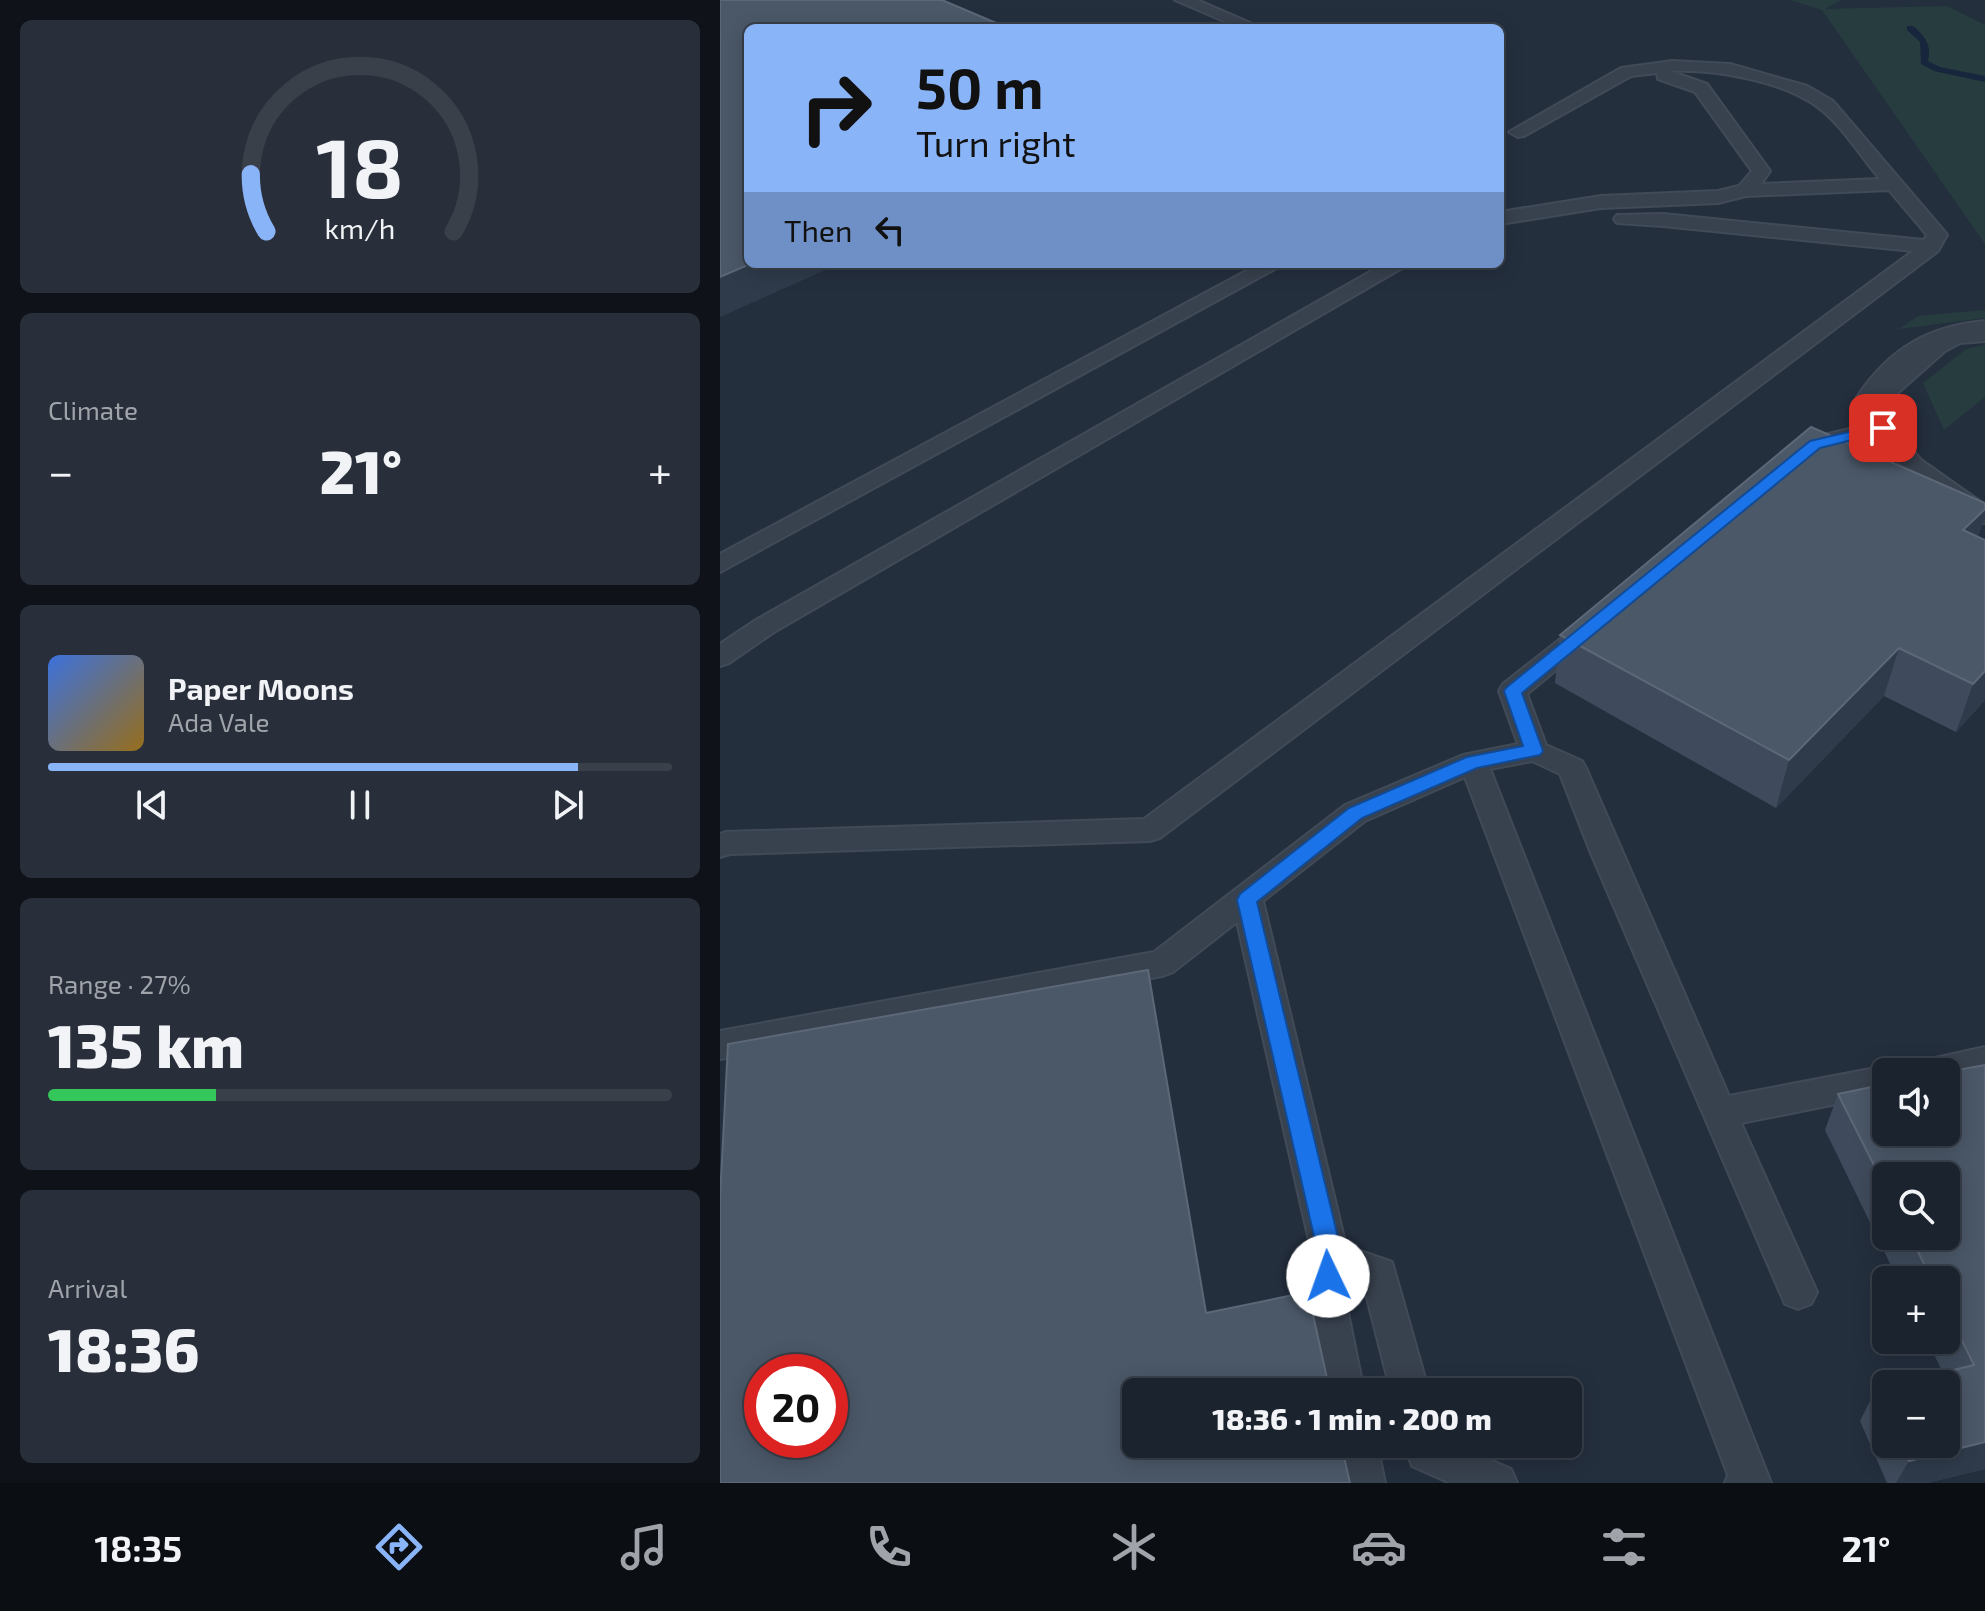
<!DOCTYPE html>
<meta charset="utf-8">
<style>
body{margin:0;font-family:"Exo 2",sans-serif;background:#282f3a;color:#f1f3f6;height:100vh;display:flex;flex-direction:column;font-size:30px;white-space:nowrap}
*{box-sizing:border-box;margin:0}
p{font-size:26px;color:#a0a4aa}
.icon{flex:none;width:44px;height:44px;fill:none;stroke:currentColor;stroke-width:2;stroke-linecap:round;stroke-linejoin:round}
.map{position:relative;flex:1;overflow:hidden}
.side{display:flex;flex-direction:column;gap:20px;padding:20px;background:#0f1319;width:720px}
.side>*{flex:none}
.hud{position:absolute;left:24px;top:24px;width:760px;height:244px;border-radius:12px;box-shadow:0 4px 20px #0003,0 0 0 2px #39404a;background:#8ab4f8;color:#111;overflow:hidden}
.controls{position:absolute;left:1152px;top:1058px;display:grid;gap:16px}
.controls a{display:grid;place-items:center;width:88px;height:88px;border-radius:12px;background:#1b232e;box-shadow:0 4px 20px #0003,0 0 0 2px #39404a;font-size:40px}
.speed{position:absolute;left:24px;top:1354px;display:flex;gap:16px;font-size:40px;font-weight:700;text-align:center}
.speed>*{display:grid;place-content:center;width:104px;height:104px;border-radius:50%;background:#1b232e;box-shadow:0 4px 20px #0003,0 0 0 2px #39404a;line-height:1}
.speed .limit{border:12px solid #d22;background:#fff;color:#111}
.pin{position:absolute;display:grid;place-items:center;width:68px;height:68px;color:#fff;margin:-34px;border-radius:16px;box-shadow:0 4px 12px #0006}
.me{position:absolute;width:88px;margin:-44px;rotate:357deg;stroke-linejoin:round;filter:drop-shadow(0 0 6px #0008)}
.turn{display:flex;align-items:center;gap:28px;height:168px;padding:0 40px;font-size:36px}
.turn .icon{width:104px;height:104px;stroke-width:2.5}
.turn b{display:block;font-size:56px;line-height:68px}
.then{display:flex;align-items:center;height:76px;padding:0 40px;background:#0003;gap:16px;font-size:30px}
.big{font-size:60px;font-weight:800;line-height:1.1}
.side .tile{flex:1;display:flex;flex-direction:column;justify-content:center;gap:12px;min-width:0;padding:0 28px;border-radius:12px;background:#282f3a}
.side .dial{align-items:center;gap:0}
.dial svg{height:208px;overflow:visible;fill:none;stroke:#39404a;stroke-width:7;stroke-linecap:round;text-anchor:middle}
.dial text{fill:#f1f3f6;stroke:none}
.song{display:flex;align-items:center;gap:24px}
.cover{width:96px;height:96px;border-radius:12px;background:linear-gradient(135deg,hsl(220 70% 55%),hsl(40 70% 35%))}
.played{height:8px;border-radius:4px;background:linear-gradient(90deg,#8ab4f8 85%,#39404a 85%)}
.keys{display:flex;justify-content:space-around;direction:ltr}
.heat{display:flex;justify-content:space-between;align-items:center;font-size:44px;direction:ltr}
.charge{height:12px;border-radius:6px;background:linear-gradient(90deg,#34c759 27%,#39404a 0)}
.trip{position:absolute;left:402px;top:1378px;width:460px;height:80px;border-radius:12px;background:#1b232e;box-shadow:0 4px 20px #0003,0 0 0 2px #39404a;font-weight:800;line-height:80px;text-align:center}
.dock{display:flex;height:128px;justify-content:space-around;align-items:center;background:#0b0e12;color:#a0a4aa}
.dock .icon{width:56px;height:56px}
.dock .on{color:#8ab4f8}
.dock b{font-size:36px;color:#f1f3f6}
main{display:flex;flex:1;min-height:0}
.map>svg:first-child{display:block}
</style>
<main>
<section class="side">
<div class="tile dial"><svg viewBox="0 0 100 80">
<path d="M14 69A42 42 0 1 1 86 69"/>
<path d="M14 69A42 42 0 0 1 8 47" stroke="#8ab4f8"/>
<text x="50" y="56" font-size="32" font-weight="700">18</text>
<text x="50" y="72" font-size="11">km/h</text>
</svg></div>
<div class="tile"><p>Climate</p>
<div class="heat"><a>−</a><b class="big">21°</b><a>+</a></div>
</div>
<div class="tile">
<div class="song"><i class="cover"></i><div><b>Paper Moons</b><p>Ada Vale</p></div></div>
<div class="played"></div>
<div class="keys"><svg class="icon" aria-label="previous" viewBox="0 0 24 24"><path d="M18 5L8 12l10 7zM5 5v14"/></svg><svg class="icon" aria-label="pause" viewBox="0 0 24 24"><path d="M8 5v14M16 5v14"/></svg><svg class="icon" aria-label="next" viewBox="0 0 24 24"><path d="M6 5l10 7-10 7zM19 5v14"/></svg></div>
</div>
<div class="tile"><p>Range · 27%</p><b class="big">135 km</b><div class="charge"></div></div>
<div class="tile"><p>Arrival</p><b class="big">18:36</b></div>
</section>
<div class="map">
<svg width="1265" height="1483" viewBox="0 0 1265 1483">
<rect width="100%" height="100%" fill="#242f3e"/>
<g fill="#263c3f">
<polygon points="1070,0 1122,0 1105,9 1227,6 1265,25 1265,244 1102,10"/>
<polygon points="1265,310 1265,318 1179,329 1198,316"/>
<polygon points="1265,345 1265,397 1224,430 1203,383 1246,349"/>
</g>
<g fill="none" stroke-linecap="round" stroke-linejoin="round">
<path fill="#17263c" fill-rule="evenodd" d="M1187,26h6c12,10 19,19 15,35l12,6 45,9v6l-51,-11 -13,-7 -1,-22 -13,-12z"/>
<defs>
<g id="service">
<polygon points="455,0 477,0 542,28 520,28"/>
<path d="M952,61l58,3 77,22 26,15 111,130 3,4 -9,16 -778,587 -10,3 -420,13 -10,3v-23l6,-2 418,-13 769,-568 -250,-25 -46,-3 -3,-4 3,-4 46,-1 261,26 3,-5 -38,-45 -143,6 -28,7 -117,5 -101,16v-12l101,-16 117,-5 21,-5 13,-15 -57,-79 -37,-13 -1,-6 -26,3 -107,60 -6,1 -9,-5 112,-64zM950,71c43,-2 112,9 149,37 21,15 43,50 61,71l-119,5 9,-13 -63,-87z"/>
<polygon points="539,264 564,264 0,572 0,554"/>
<polygon points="664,264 689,264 54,632 9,663 0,666 0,644 36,620"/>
<polygon points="1163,421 1171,423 1201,460 1265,505 1265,523 1256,521 1185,470 1158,436 1103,449 1093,458 1077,458 1073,453 1087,439"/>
<polygon points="867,622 876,625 880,631 876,637 807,694 826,745 862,761 866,768 1009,1096 1166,1066 1179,1072 1166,1072 1166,1094 1021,1123 1097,1292 1091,1304 1078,1309 1065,1304 870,851 840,774 812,761 770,769 1051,1483 1005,1483 1008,1475 745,777 645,821 543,901 626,1246 672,1262 709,1392 671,1392 644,1286 626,1280 624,1293 644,1392 606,1392 586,1293 593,1258 517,922 453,972 442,976 0,1059 0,1031 434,952 625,805 743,755 798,744 779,691 783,684 858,625"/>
<polygon points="1265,1047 1265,1075 1226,1083 1226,1072 1192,1072 1197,1062"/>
<polygon points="617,1444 657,1444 665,1483 625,1483"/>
<polygon points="684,1444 734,1444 791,1469 797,1483 730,1483 692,1466"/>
</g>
<path id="minor" d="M1265,321v20l-25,2 -15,8 -53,47 9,30 -5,8 -13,3 -13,-3 -13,-39c32,-48 71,-71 128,-76z"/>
</defs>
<use href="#service" stroke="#414a57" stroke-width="4"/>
<use href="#minor" stroke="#414a57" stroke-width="4"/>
<use href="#service" fill="#38414e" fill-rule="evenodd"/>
<use href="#minor" fill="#38414e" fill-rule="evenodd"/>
</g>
<g fill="#3f4b5c" fill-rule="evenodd">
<polygon points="1258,537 1265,700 1236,732 1164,696 1056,808 835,683 840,635"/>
<path d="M1265,1065v404l-58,14h-40l-27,-62 16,-32 10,-3v58h60l-3,-71 -16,-33h19v-60h-48l-73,-150 13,-36zM1166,1176l60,60h-60z"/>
</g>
<g fill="#2f3b4b">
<polygon points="30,264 119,264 0,317 0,277"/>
<polygon points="1265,509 1265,517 1253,552 1243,530"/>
<polygon points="1179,648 1164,696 1056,808 1069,760"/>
<polygon points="1265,671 1265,700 1236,732 1253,684"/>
<polygon points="1265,1442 1265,1469 1207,1483 1176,1483 1189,1461"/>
</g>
<g fill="#4b5868" stroke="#5c6777" stroke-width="2" fill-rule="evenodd">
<polygon points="0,0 222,0 288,28 28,28 28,264 30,264 0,277"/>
<polygon points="1091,427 1265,503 1265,509 1243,530 1265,540 1265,671 1253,684 1179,648 1069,760 840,635"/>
<path d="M428,970l58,343 102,-21 22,100h-194v52h205l9,39h-630v-285l8,-154zM42,1372h68v68h-68z"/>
<polygon points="1265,1065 1265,1442 1189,1461 1181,1444 1226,1444 1226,1384 1176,1384 1254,1365 1226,1308 1226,1280 1212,1280 1190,1236 1226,1236 1226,1176 1166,1176 1166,1189 1118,1094 1166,1084 1166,1132 1226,1132 1226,1072"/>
<polygon points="1166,1386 1166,1410 1156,1389"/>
</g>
<polygon fill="#1a73e8" stroke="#114b97" stroke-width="2" points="1163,424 1170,428 1168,431 1100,448 802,693 823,751 820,755 757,768 642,818 537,902 623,1258 616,1284 608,1287 599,1284 596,1276 599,1258 517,900 520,894 629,808 747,757 803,746 784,691 787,687 1090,441"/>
</svg>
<div class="controls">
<a><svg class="icon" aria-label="sound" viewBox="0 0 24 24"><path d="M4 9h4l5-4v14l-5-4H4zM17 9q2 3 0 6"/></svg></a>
<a><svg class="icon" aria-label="search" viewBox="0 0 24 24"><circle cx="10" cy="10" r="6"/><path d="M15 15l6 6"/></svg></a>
<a>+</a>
<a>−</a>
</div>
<div class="speed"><div class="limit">20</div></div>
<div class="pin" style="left:1163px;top:428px;background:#d93025"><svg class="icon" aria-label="arrive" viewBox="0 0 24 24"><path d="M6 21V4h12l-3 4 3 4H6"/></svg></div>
<svg class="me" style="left:608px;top:1276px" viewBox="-20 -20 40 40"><circle r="19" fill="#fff"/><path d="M0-13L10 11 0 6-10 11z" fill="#1a73e8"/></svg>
<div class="trip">18:36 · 1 min · 200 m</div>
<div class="hud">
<div class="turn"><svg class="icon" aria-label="right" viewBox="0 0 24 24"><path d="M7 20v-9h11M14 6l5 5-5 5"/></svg><div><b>50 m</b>Turn right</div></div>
<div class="then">Then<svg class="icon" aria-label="left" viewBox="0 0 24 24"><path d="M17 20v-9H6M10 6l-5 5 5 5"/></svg></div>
</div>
</div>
</main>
<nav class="dock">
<b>18:35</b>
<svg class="icon on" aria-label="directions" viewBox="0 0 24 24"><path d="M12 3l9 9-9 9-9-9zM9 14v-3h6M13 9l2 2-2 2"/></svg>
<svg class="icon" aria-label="music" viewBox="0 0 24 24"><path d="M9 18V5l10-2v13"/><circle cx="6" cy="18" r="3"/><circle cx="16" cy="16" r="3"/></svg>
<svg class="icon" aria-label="phone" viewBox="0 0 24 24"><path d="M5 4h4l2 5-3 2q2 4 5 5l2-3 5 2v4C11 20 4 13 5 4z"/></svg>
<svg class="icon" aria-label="climate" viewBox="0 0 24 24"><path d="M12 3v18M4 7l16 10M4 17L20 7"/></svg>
<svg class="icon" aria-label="car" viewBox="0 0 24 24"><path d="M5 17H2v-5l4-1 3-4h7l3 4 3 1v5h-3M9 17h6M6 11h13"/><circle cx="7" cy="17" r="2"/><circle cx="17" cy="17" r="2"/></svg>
<svg class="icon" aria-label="filters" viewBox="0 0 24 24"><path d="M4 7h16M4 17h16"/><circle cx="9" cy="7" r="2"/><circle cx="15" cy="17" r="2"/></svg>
<b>21°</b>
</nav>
